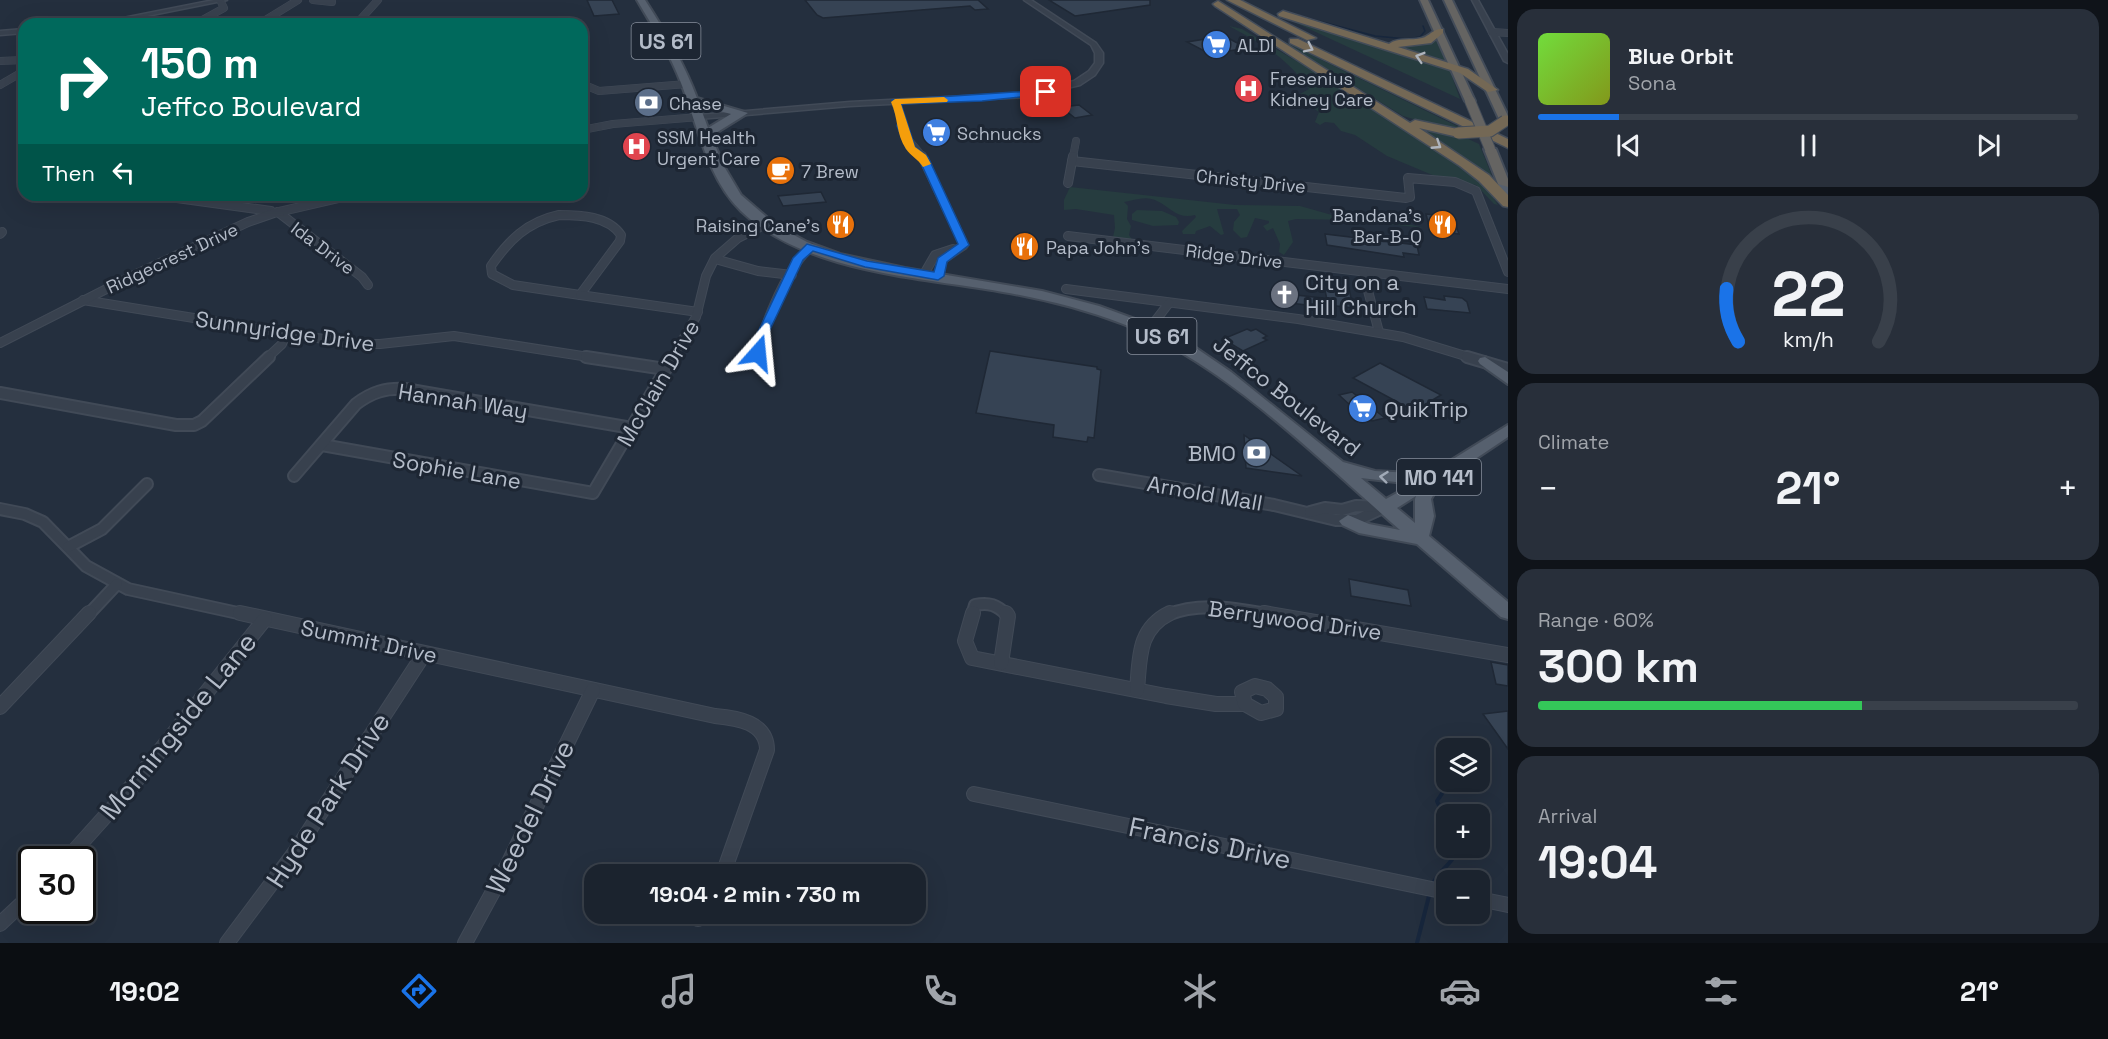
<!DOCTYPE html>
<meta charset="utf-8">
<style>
body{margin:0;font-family:"Space Grotesk",sans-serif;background:#282f3a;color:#f1f3f6;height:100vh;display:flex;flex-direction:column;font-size:22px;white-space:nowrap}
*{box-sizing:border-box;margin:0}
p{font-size:20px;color:#a0a4aa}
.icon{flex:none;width:33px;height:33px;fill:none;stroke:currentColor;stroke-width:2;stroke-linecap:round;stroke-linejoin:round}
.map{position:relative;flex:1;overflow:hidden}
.panel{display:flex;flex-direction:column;gap:9px;padding:9px;background:#0f1319;width:600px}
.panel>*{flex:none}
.guide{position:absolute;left:18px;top:18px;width:570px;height:183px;border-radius:18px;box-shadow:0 6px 24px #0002,0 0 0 2px #39404a;background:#00695c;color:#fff;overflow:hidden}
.tools{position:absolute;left:1436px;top:738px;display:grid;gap:12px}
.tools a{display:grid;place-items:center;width:54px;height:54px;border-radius:12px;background:#1b232e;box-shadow:0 6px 24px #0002,0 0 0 2px #39404a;font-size:30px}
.speed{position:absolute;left:18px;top:846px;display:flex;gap:12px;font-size:30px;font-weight:700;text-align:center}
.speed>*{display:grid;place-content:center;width:78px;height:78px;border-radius:50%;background:#1b232e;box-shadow:0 6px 24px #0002,0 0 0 2px #39404a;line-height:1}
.speed .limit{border:3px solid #111;border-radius:9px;background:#fff;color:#111}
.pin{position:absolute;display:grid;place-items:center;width:51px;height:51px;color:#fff;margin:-26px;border-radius:12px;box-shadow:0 3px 9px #0006}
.me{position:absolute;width:66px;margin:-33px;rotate:18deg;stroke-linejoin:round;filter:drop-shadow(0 0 4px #0008)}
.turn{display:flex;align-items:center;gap:21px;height:126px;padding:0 24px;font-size:27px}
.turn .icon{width:78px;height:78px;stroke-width:2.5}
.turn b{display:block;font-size:42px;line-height:51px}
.then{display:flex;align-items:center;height:57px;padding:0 24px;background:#0003;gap:12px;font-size:22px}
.big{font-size:45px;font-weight:700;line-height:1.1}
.panel .tile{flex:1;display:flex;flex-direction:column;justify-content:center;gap:9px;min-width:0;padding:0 21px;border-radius:18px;background:#282f3a}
.panel .dial{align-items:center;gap:0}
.dial svg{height:156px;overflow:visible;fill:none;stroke:#39404a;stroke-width:7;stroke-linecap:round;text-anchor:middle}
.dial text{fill:#f1f3f6;stroke:none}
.song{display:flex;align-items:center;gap:18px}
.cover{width:72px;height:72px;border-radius:9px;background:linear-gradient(135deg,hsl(100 70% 55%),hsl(70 70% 35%))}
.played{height:6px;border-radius:3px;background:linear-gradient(90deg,#1a73e8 15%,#39404a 15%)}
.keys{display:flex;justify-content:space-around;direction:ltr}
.heat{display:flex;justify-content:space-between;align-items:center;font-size:33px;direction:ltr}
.charge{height:9px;border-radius:4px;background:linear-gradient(90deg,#34c759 60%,#39404a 0)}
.trip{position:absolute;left:584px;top:864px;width:342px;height:60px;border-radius:18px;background:#1b232e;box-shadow:0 6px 24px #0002,0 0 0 2px #39404a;font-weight:700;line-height:60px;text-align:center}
.tabs{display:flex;height:96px;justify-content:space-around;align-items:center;background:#0b0e12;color:#a0a4aa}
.tabs .icon{width:42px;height:42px}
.tabs .current{color:#1a73e8}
.tabs b{font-size:27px;color:#f1f3f6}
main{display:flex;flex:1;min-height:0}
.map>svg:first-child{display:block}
</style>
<main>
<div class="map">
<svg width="1508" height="943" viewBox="0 0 1508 943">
<rect width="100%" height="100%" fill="#242f3e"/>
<g fill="#263c3f">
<polygon points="1279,15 1449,68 1460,99"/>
<path d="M1229,26l13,3 73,43 142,92 30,24 11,17 -4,-1 -18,-19 -39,-8 -50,-21 -32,-21 -14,-4 -7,-8 -9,-1 -5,3 -5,-3 4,-10 -11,-7 -8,-11 9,-5c-25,-34 -44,-43 -80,-63z"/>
<polygon points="1275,37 1465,130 1448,129 1403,116"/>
<polygon points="1436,41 1447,63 1391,45 1417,45"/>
<polygon points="1413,128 1464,137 1479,144 1495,183"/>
<path d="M1070,187l165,18 65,1 32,9 64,6 28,7 -72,-8 -56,-1 -8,2 5,21 -9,13 -5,-3 1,-8 -7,-16 -6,3 -4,-5 6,-3v-2l-14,-3 -8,19 -6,1 -8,-8 1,-8 6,-7 -3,-6h-20l7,25 -3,1 -11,-9 -14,5 -1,3h-12l-1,-3 14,-14 -1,-2c-17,5 -25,-8 -38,-14 -10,-6 -23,-1 -33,1l4,4 -1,13 4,7 -2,9 4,6 -20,-4 2,-9 -1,-13 -38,-6 -12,1v-10z"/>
<polygon points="1137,210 1162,211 1176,217 1179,222 1178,225 1153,226 1132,220 1132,214"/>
</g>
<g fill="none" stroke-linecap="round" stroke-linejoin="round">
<polyline stroke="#17263c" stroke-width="1.5" points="1292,14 1375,36 1407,39 1420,37 1425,31 1423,26"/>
<g stroke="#17263c" stroke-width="4">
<polyline points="1445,776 1445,789 1437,801 1446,822"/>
<path d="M1432,886c5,-16 22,-21 25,-38"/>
<polyline points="1417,943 1430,892"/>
</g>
</g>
<g fill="#364354" stroke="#1f2835" stroke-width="1.5">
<polygon points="587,0 612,0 619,14 594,16"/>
<polygon points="805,0 978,0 988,9 975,10 970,6 823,18 817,15"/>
<polygon points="1049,0 1150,0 1150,5 1075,16"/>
<polygon points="1224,36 1247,48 1210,54 1187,42"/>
<polygon points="1079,105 1092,115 1075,118 1061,107"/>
<polygon points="821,192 826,202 783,206 778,196"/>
<polygon points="1426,214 1453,217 1459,234 1430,230"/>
<polygon points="1325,234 1417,245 1419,255 1403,253 1404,257 1327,245"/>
<polygon points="1324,285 1349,288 1353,308 1328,305"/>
<polygon points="1270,292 1322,298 1324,307 1272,301"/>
<polygon points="1444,296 1462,298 1467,302 1470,313 1427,309 1424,297 1445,300"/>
<polygon points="1247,329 1251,331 1256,329 1267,336 1263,338 1267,340 1243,351 1223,339"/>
<polygon points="990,351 1097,367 1097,369 1101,370 1094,438 1088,437 1087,442 1053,437 1054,425 976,413"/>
<polygon points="1380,363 1441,395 1414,411 1353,378"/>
<polygon points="1352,392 1385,418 1372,421 1362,416 1339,395"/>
<polygon points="1244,435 1302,476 1246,468"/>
<polygon points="1349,579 1408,590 1411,606 1351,596"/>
<polygon points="1491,662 1508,665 1508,686 1496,684"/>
<polygon points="1508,711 1508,749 1483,714"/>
</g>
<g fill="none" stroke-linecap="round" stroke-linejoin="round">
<defs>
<g id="minor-far3">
<polyline points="313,0 332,2"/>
<polyline points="359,21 378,0"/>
<polyline points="195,24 224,8 220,0"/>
<polyline points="259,24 298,0"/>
<polyline points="1492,32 1508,33"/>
<polyline points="0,61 24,60"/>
<polyline points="582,75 587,86 599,91 687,84"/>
<polyline points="0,85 24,71"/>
<polyline points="895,102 908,139 923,157"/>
<polyline points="582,130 613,124 699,117"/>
<polyline points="1073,157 1076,141"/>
</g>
<g id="minor-far2">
<polyline points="922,156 964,245 942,260 938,276"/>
<polyline points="1072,161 1406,198 1410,197 1408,178 1455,182 1476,191 1508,272"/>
<polyline points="1068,183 1073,156"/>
<polyline points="155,195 271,211"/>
<polyline points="278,212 362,277 368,285"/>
<path d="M559,215c22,0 49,1 62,20l-1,6 -40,54 -67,-10 -21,-11 -1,-8c18,-26 36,-44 68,-51z"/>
<polyline points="0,234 2,232"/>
<polyline points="1068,236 1508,289"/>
<polyline points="715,259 758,271 792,275"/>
<polyline points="1363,272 1379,332"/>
<polyline points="924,274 935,255 953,249"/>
<polyline points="1066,289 1298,319 1403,337 1472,358"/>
<polyline points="580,295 698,312"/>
<polyline points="83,300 354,344 380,344 454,336 595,358"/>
<polyline points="1149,329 1169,303"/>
<polyline points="0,343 132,276 248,222 274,213 352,195"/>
<path d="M758,353c7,-31 29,-86 53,-106"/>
<polyline points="267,358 282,344 285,336 278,332"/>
<polyline points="672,358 696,317 706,276 715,258 738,238 766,224"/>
</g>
<g id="minor-far1">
<polyline points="586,357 665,369"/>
<polyline points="1467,357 1508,369"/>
<polyline points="0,393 176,425 194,425 202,421 269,357"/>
<polyline points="322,445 593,493 673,357"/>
<polyline points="1099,475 1274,505 1336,520 1357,520 1385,507"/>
<path d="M294,476l62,-72c16,-12 29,-16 49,-15l227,39"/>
<polyline points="0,509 25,514 43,522 86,566 128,589 247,615"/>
<polyline points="1310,512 1325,508 1342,510 1356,506 1385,507"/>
<polyline points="68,547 102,529 147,484"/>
<polyline points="88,615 117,584"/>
<path d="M972,615l3,-10c14,-3 22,0 32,10"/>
<path d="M1167,615c34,-14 70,-6 106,0"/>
</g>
<g id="minor">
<path d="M240,613l475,103c22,2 52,6 52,34l-44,124"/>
<polyline points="973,613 965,641 972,658 1166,696 1216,704 1245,704"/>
<polyline points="1264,613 1508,655"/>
<polyline points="1001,663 1008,616 1006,613"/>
<polygon points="1255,686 1267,689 1276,697 1276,709 1261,713 1245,704 1242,692"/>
<path d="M1137,690c3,-31 0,-61 33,-77"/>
<polyline points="0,707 89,613"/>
<polyline points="974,794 1446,892"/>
<polyline points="66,860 127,792 265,619"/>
<polyline points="1479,899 1508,905"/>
<polyline points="698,919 703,914"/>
<polyline points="0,924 32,894"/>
<polyline points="227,943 295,852 424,654"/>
<polyline points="465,943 508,864 593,690"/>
</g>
<g id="tertiary">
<polygon points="214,0 227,0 107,24 93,24"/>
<polygon points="1024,0 1031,0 1096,43 1103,53 1103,63 1095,75 1080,85 1029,97 850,106 699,119 695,117 699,115 850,102 1029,93 1074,81 1089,71 1095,63 1095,53 1091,45"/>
<polygon points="1472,0 1478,0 1508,54 1508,63 1504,61"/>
<polygon points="24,29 24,33 0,35 0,31"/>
</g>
<g id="primary">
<path d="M637,0h8c20,31 39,63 52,98l51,15 -37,23 14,32 16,27 36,31 30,16 33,12 65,14 137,23 57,15 52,19 42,21 38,26 112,90 32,9 54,3 79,-49v12l-67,45 -10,17 3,17 -5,20 79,66v17l-7,-2 -84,-73 -58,-11 -17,-8 -3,-4 9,-6 21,9 31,6c-80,-70 -178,-169 -277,-206 -39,-15 -79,-25 -120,-32 -83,-15 -197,-19 -262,-81 -34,-33 -44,-88 -60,-128 -11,-29 -28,-56 -44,-83zM700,106l31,8 -23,14zM1361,478l52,6 -27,15zM1416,496l-1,3v24l-18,-15z"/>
<polygon points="1504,180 1508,181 1508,196 1504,195 1498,184"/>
<polygon points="1485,357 1508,372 1508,384 1480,364 1478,361 1480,358"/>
</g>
<g id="trunk">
<polygon points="1420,0 1428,0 1475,101 1474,103 1465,101"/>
<polygon points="1444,0 1452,0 1508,116 1508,124 1500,121"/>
<polygon points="1486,147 1496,149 1508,179 1508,187 1498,184 1484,149"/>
</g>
<g id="motorway">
<polygon points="1227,0 1240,0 1316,38 1307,40"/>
<polygon points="1218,1 1410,123 1415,120 1462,130 1464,133 1458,137 1419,128 1489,175 1508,195 1508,207 1503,206 1479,181 1460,166 1215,6 1213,4"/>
<path d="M1283,11l106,33c9,-7 22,-3 33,-6 8,-2 11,-10 21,-9v4l-12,10 -33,4 70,22 30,21 -10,2 -28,-19 -181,-57 -1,-2z"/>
<polygon points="1290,39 1298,39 1508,139 1508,148 1290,43"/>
</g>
</defs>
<use href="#minor-far3" stroke="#414a57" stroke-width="8"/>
<use href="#minor-far2" stroke="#414a57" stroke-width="10"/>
<use href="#minor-far1" stroke="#414a57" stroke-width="14"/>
<use href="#minor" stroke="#414a57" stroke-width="16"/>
<use href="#tertiary" stroke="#414a57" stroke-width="3"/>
<use href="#primary" stroke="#414a57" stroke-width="4"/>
<use href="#trunk" stroke="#434c59" stroke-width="4"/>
<use href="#motorway" stroke="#434c59" stroke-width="3"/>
<use href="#minor-far3" stroke="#38414e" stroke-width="7"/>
<use href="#minor-far2" stroke="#38414e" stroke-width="8"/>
<use href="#minor-far1" stroke="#38414e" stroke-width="10"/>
<use href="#minor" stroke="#38414e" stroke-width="14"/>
<use href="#tertiary" fill="#38414e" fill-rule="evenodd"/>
<use href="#primary" fill="#56606e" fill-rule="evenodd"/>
<use href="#trunk" fill="#656462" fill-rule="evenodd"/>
<use href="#motorway" fill="#746855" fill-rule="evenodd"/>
<defs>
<polyline id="trunk-bridge" points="1470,101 1490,149"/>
<polyline id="motorway-bridge" points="1458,133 1490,131 1505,121"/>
</defs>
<use href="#trunk-bridge" stroke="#434c59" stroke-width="12" stroke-linecap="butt"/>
<use href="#motorway-bridge" stroke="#434c59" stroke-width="13" stroke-linecap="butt"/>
<use href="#trunk-bridge" stroke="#656462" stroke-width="10"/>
<use href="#motorway-bridge" stroke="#746855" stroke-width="11"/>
</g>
<defs><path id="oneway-chevron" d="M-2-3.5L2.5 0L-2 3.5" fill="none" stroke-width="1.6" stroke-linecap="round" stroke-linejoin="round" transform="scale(1.5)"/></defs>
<g stroke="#aeb4bd">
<use href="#oneway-chevron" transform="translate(1309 48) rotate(26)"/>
<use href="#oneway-chevron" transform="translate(1420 57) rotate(-163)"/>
<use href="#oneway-chevron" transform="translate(1437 145) rotate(33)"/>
</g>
<use stroke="#a1aab7" href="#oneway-chevron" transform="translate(1384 477) rotate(-174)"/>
<polygon fill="#1a73e8" stroke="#114b97" stroke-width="1.5" points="1046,90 1049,94 982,101 901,104 915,147 928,157 969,245 947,262 944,276 938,280 865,267 813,251 803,260 767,336 764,353 754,356 756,336 793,258 807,244 867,261 934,272 938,258 958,244 919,159 906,148 897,126 899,118 892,100"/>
<path fill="#f59e0b" d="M944,97l4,3 -1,2 -46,2 14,43 11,8 5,9 -8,3c-5,-8 -12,-11 -17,-18 -10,-15 -8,-32 -15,-47l4,-3z"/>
<defs>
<symbol id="supermarket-disc" viewBox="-11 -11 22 22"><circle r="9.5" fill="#3f7fe0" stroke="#1d2633"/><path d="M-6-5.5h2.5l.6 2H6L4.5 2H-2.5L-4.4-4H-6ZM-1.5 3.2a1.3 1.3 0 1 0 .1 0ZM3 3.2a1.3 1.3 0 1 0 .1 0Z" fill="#fff"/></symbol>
<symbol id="hospital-disc" viewBox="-11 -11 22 22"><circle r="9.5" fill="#e0444e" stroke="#1d2633"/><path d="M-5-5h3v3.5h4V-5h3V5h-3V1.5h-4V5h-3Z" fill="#fff"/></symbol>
<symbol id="bank-disc" viewBox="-11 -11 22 22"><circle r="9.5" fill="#5c6f8a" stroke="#1d2633"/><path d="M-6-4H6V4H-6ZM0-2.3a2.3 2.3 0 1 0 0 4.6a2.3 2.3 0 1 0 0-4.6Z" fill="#fff"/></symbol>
<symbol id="cafe-disc" viewBox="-11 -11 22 22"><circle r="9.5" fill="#e8710a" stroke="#1d2633"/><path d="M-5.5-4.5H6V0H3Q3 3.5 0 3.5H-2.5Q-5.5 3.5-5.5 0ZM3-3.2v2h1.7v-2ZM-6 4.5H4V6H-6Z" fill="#fff"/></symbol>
<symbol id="restaurant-disc" viewBox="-11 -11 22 22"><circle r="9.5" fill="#e8710a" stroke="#1d2633"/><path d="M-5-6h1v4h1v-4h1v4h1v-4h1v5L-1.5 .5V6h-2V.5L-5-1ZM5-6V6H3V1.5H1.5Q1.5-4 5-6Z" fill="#fff"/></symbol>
<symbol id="church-disc" viewBox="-11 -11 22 22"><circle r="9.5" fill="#6b7280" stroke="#1d2633"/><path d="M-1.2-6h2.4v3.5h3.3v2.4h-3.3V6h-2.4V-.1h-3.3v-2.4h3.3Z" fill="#fff"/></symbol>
</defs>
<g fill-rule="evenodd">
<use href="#supermarket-disc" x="1200" y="28" width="33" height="33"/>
<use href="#hospital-disc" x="1232" y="72" width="33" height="33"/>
<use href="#bank-disc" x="632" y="86" width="33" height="33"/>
<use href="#supermarket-disc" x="920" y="116" width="33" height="33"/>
<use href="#hospital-disc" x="620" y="130" width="33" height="33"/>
<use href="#cafe-disc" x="764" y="154" width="33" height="33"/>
<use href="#restaurant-disc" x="824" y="208" width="33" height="33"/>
<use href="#restaurant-disc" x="1426" y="208" width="33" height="33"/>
<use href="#restaurant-disc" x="1008" y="230" width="33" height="33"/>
<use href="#church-disc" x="1268" y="278" width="33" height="33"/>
<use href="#supermarket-disc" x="1346" y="392" width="33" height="33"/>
<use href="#bank-disc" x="1240" y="436" width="33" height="33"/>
</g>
<g text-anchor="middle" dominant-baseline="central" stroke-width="6" stroke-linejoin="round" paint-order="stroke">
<g font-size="18" fill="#b4bcc9" stroke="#1d2633" text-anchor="start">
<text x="1237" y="45">ALDI</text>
<text x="1270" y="78">Fresenius<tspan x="1270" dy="21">Kidney Care</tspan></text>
<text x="669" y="103">Chase</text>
<text x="957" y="133">Schnucks</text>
<text x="657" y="137">SSM Health<tspan x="657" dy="21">Urgent Care</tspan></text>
<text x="801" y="171">7 Brew</text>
<text x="1422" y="215" text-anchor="end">Bandana's<tspan x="1422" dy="21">Bar-B-Q</tspan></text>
<text x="820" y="225" text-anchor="end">Raising Cane's</text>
<text x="1046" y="247">Papa John's</text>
</g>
<g font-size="18" fill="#b4bcc9" stroke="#1d2633">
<text transform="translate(1251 181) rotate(6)">Christy Drive</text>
<text transform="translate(323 248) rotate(37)">Ida Drive</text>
<text transform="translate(1234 256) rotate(7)">Ridge Drive</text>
<text transform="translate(172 258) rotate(-25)">Ridgecrest Drive</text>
</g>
<g fill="#1d2633" stroke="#878f9c" stroke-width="1.5">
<rect x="631.5" y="23" width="69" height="36" rx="4.5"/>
<rect x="1127.5" y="318" width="69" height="36" rx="4.5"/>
<rect x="1397" y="459" width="84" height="36" rx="4.5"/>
</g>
<g font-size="21" font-weight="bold" fill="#b4bcc9">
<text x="666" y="41">US 61</text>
<text x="1162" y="336">US 61</text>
<text x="1439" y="477">MO 141</text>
</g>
<g font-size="22" fill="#b4bcc9" stroke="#1d2633" text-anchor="start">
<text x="1305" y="282">City on a<tspan x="1305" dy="25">Hill Church</tspan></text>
<text x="1384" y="409">QuikTrip</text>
<text x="1236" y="453" text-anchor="end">BMO</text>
</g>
<g font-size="22" fill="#b4bcc9" stroke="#1d2633">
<text transform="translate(285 331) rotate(8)">Sunnyridge Drive</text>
<text transform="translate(658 383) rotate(-60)">McClain Drive</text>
<text transform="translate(1287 396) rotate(38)">Jeffco Boulevard</text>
<text transform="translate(463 401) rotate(9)">Hannah Way</text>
<text transform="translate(457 470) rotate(10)">Sophie Lane</text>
<text transform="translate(1205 493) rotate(10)">Arnold Mall</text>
<text transform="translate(1295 620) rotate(8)">Berrywood Drive</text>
<text transform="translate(369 641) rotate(12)">Summit Drive</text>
</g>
<g font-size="27" fill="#b4bcc9" stroke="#1d2633">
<text transform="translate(178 726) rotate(-51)">Morningside Lane</text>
<text transform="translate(328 800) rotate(-57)">Hyde Park Drive</text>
<text transform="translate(530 817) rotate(-64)">Weedel Drive</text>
<text transform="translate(1210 843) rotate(12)">Francis Drive</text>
</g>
</g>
</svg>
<div class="tools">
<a><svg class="icon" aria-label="layers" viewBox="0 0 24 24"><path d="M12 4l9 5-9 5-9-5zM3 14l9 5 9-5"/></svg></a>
<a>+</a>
<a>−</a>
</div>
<div class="speed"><div class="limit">30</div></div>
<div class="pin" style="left:1046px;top:92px;background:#d93025"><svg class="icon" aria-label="arrive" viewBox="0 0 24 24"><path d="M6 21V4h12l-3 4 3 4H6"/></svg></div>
<svg class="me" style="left:758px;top:353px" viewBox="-20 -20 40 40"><path d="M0-17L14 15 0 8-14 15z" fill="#1a73e8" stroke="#fff" stroke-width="4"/></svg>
<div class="trip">19:04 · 2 min · 730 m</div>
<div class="guide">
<div class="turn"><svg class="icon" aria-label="right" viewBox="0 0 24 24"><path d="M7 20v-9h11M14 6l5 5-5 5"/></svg><div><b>150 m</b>Jeffco Boulevard</div></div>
<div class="then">Then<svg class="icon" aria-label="left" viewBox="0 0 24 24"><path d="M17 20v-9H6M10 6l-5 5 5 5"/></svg></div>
</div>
</div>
<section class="panel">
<div class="tile">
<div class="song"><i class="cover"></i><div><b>Blue Orbit</b><p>Sona</p></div></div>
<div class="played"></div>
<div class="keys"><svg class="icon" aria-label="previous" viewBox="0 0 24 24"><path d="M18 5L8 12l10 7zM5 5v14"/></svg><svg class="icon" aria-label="pause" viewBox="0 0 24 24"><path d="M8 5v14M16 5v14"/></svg><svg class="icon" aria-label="next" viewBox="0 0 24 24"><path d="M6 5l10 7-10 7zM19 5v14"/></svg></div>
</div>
<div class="tile dial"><svg viewBox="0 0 100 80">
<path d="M14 69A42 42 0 1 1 86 69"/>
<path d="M14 69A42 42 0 0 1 8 42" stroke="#1a73e8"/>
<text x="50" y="56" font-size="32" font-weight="700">22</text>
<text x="50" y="72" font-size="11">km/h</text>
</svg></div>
<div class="tile"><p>Climate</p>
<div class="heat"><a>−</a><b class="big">21°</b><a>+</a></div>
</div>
<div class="tile"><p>Range · 60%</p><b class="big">300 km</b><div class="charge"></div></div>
<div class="tile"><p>Arrival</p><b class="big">19:04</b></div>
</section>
</main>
<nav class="tabs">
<b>19:02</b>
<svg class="icon current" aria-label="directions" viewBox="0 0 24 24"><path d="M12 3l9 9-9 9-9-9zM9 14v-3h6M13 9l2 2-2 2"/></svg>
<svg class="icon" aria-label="music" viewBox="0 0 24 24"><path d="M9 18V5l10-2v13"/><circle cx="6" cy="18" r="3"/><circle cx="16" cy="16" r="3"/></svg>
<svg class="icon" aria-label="phone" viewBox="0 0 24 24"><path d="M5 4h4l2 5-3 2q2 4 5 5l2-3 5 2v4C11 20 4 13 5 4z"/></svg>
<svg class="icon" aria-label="climate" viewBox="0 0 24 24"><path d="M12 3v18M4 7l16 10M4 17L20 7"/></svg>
<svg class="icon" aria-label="car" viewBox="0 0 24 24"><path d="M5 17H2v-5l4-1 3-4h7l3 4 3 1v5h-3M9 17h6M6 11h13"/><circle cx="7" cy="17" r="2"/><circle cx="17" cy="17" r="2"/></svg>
<svg class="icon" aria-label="filters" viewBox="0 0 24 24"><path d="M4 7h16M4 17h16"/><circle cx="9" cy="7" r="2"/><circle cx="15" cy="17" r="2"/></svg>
<b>21°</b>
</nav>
